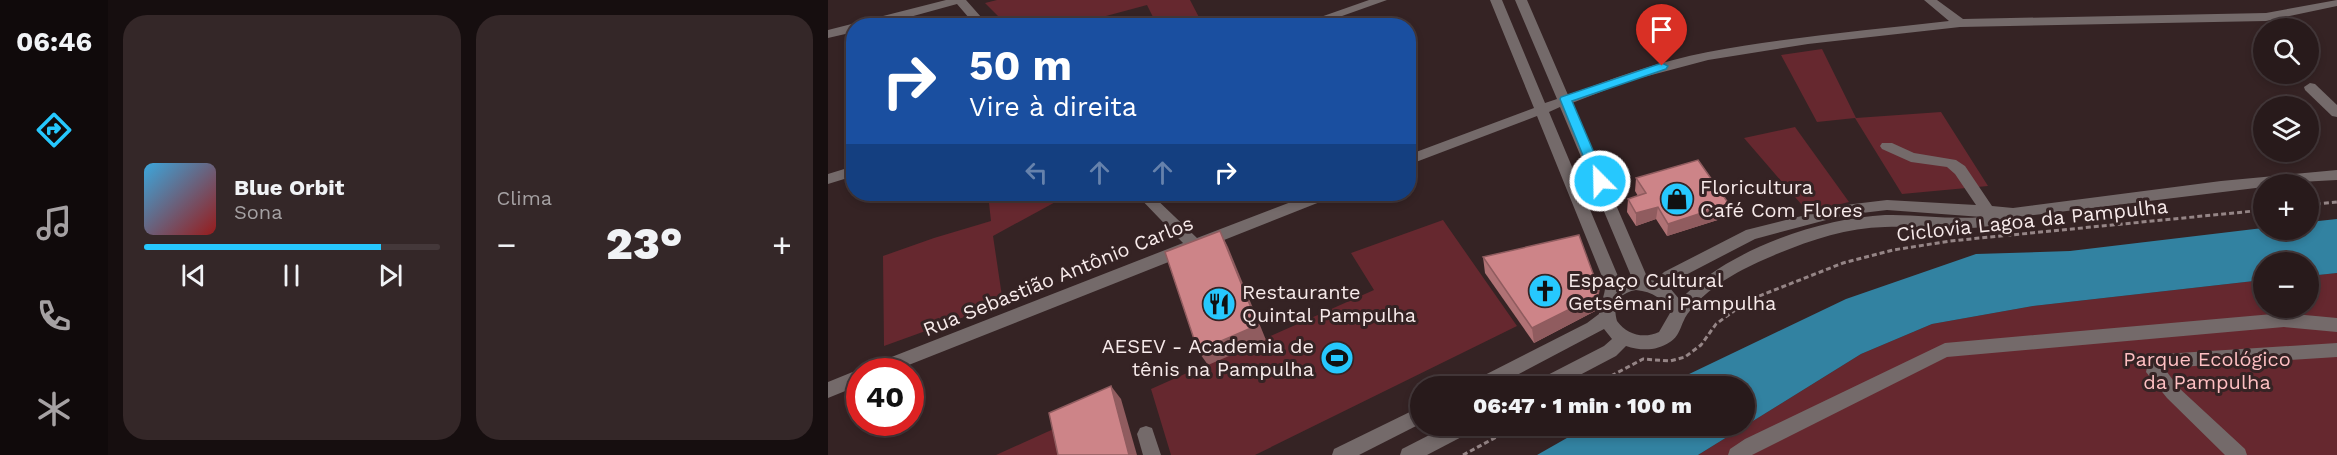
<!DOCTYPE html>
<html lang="pt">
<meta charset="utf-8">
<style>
body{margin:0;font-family:"Work Sans",sans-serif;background:#342728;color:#f1f3f6;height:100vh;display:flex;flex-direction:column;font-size:22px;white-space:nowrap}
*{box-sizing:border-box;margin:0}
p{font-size:20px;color:#a5a1a3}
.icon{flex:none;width:33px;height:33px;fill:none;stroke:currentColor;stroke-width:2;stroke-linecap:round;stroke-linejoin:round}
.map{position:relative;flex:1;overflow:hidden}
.panel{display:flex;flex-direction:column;gap:15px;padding:15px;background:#160e0f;width:720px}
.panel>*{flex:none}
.top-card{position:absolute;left:18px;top:18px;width:570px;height:183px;border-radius:24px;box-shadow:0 3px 9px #0003,0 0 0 2px #44383a;background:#1a4fa0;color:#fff;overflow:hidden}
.buttons{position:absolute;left:1425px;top:18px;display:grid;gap:12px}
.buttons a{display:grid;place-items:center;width:66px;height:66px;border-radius:50%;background:#281a1b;box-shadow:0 3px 9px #0003,0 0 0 2px #44383a;font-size:30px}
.speed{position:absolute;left:18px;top:358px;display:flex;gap:12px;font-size:30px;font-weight:700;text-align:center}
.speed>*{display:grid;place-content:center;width:78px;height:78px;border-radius:50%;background:#281a1b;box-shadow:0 3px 9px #0003,0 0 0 2px #44383a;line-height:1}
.speed .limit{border:9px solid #d22;background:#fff;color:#111}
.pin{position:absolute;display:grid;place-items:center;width:51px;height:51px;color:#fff;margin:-62px -26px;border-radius:50% 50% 50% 0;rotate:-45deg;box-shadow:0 0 6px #0007}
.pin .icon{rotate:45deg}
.me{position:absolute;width:66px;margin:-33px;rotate:337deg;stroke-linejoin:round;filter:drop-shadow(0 0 4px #0008)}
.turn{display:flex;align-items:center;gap:21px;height:126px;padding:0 24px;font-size:27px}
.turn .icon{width:78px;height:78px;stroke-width:2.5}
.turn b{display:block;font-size:42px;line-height:51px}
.lanes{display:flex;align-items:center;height:57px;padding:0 24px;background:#0003;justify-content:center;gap:30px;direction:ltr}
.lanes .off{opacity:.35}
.big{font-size:45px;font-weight:800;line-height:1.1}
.panel .tile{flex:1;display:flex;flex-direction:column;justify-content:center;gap:9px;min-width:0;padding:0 21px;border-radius:24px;background:#342728}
.song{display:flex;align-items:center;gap:18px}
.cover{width:72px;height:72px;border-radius:9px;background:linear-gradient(135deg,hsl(200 70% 55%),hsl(0 70% 35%))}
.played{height:6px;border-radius:3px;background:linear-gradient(90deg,#26c8fe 80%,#44383a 80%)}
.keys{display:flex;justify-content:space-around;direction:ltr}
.heat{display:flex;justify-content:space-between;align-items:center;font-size:33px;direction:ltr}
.panel .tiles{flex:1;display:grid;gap:15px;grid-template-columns:repeat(2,1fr)}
.trip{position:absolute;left:582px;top:376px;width:345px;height:60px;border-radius:30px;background:#281a1b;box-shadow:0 3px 9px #0003,0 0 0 2px #44383a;font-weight:800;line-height:60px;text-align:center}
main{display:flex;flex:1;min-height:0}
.dock{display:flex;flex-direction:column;width:108px;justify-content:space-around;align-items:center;background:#100a0b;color:#a5a1a3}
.dock .icon{width:42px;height:42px}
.dock .current{color:#26c8fe}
.dock b{font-size:27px;color:#f1f3f6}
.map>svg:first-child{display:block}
</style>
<main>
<nav class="dock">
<b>06:46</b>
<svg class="icon current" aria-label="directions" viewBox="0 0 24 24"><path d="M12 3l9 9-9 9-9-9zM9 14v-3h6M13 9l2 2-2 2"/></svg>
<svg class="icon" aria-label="music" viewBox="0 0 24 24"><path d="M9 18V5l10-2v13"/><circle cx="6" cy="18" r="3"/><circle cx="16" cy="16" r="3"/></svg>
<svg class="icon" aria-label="phone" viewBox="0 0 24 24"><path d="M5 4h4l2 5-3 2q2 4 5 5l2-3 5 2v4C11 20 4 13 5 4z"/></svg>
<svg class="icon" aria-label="climate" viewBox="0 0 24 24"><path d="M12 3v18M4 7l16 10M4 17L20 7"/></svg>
</nav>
<section class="panel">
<div class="tiles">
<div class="tile">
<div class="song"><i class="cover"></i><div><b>Blue Orbit</b><p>Sona</p></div></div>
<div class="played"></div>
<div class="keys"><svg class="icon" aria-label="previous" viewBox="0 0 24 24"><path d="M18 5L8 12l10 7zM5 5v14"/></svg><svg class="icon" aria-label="pause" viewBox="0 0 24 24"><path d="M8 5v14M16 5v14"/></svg><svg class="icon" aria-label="next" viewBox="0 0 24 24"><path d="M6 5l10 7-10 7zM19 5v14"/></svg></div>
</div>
<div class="tile"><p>Clima</p>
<div class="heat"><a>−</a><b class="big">23°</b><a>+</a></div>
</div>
</div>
</section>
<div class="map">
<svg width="1509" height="455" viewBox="0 0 1509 455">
<rect width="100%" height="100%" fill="#352324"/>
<g fill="#66282f">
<polygon points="169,0 362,0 375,25 329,25 319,5 278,16 281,25 179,25 157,3"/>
<polygon points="994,49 1028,118 1113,112 1160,186 1074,194 1027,118 989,122 953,55"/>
<polygon points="967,127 1021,202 980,212 916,138"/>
<polygon points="160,194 242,194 165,236 175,303 56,346 55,256 106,238 163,221"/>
<polygon points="615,220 689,326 427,455 343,455 323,389 546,290 523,253"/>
<polygon points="1509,273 1509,455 870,455 1033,354 1104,324 1205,306 1435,280 1436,308 1480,308 1481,276"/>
<polygon points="230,427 236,455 168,455"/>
</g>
<polygon fill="#3282a1" points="1509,219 1509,273 1481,276 1480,262 1436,262 1435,280 1205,306 1104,324 1033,354 870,455 709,455 760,426 916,426 916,387 834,387 1018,299 1148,254 1242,251 1435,228 1480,230 1481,222"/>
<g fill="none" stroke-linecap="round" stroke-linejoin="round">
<g stroke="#958586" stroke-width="3" stroke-dasharray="5 3" stroke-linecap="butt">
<polyline points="1480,205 1509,202"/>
<polyline points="762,387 815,359 842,361 857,357 873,345 888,324 921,300 1015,263 1065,250 1122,241 1436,210"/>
<polyline points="635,455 689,426"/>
</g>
<g fill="#746a6a" fill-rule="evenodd">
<polygon points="118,0 138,0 161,26 148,26 129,4 49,26 26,26 26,32 0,38 0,30"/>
<polygon points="541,0 559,0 486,26 467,26"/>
<path d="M662,0h12l43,103 12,-4 -42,-99h12l41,95c46,-17 92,-34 140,-43 80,-15 161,-22 241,-31l-25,-21h13l26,19 303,-6 71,-13v6l-71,15 -306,6 -152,17 -100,16 -79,21 -57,22 76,176 7,2 9,-9 82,-42 99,-25 42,-5 89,5 -21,-31 -8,-7 -36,-5 -29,-13 -2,-3 2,-3h10l22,10 42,7 9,6 27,40 21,2 208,-27 116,-11v10l-73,4v3l-255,31 -2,4c-40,12 -81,3 -122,5 -43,1 -83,16 -122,33 -27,12 -56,28 -74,52 -8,9 -8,24 -19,30 -13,9 -29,9 -44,4l-10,10 -59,31h-26l3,-5 70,-36 8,-7 -8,-10 -110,58h-26l3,-5 116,-59 12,-9c1,-11 7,-20 6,-30l-68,-168 -129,49v-10l126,-47zM732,107l72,171 -12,3 -71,-169zM1059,210l95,7c-32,3 -65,-3 -97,-2 -66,3 -159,36 -205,85l-11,-13 7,-7 79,-41 90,-24zM808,290c17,2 27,8 34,23l-11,19c-15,7 -32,3 -42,-11 -5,-17 2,-28 19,-31z"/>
<polygon points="1482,83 1487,84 1509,105 1509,117 1504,116 1477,90 1476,87"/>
<polygon points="26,166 26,176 0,184 0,174"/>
<polygon points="308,194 323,194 369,238 484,194 504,194 502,198 63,372 32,372 32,385 0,398 0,382 32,369 36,371 38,367 355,243"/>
<polygon points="1456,313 1509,318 1509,332 1456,327 1119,357 924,455 900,455 902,449 917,439 1117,343"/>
<polygon points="1509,343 1509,357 1336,368 1351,388 1417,449 1419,455 1397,455 1339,398 1318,372 1321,358 1335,354"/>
<polygon points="592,407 592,424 531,455 504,455 506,449"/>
<polygon points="318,426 324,428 333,455 315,455 309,434 312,428"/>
<polygon points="619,426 646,426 643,432 599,455 572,455 574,449"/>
</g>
</g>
<g fill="#b07275">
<polygon points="808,178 899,217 839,236 828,219 808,226 799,212 800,199 810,196 807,191"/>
<polygon points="655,257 770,305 769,310 706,343 657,273"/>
</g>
<g fill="#905c5f">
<polygon points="901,204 899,217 839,236 840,224"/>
<polygon points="830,207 828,219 808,226 808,213"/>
<polygon points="392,231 400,247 438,340 380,365 370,351"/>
<polygon points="771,290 770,305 769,310 706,343 704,328"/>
<polygon points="283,386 293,399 309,455 301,455"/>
</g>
<g fill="#cd8488" stroke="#905c5f" stroke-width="1.5">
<polygon points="870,160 901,204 840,224 830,207 808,213 800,199 818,193 808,178"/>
<polygon points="392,231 430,325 370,351 337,252"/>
<polygon points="751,235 771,290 770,295 704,328 655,257"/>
<polygon points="283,386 301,455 230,455 221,413"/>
</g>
<polygon fill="#26c8fe" stroke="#1982a5" stroke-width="1.5" points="834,63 840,66 838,69 744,101 778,181 776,185 767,185 732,99 733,97"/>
<defs>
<symbol id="shop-disc" viewBox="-11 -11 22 22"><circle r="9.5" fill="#26c8fe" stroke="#352324"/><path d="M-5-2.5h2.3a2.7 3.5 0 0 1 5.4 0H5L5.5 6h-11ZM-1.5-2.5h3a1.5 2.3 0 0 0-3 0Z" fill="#111"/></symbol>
<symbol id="church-disc" viewBox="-11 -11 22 22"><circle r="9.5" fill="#26c8fe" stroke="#352324"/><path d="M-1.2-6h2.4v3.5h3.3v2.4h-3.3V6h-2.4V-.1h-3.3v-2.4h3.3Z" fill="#111"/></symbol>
<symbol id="restaurant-disc" viewBox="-11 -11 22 22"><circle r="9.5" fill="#26c8fe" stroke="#352324"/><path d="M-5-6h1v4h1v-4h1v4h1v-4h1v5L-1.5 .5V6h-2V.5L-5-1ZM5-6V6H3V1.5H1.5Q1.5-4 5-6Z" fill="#111"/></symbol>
<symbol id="stadium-disc" viewBox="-11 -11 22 22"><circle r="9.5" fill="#26c8fe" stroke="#352324"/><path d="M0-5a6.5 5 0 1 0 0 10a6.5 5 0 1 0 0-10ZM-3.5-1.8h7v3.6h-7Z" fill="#111"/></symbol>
</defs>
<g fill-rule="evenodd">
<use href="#shop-disc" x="830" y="180" width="38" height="38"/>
<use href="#church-disc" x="698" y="272" width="38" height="38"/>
<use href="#restaurant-disc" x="372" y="285" width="38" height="38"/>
<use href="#stadium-disc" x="490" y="339" width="38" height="38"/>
</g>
<g text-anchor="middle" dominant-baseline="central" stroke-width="6" stroke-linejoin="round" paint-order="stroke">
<g font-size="20" fill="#f7eaea" stroke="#352324" text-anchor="start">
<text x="872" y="187">Floricultura<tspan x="872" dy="23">Café Com Flores</tspan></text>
<text x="740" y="280">Espaço Cultural<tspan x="740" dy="23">Getsêmani Pampulha</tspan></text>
<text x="414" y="292">Restaurante<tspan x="414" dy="23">Quintal Pampulha</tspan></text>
<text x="486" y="346" text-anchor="end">AESEV - Academia de<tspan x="486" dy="23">tênis na Pampulha</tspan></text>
</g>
<g font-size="20" fill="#f7eaea" stroke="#352324">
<text transform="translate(1204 220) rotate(-6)">Ciclovia Lagoa da Pampulha</text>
<text transform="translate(230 276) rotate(-22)">Rua Sebastião Antônio Carlos</text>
</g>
<g font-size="20" fill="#febfc2" stroke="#352324">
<text x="1379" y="359">Parque Ecológico<tspan x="1379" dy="23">da Pampulha</tspan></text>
</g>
</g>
</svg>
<div class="buttons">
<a><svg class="icon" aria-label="search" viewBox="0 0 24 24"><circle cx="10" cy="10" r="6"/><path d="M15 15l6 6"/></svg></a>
<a><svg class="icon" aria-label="layers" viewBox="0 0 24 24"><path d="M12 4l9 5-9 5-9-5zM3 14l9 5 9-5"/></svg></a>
<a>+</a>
<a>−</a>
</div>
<div class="speed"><div class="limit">40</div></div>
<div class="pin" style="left:834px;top:66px;background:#d93025"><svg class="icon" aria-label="arrive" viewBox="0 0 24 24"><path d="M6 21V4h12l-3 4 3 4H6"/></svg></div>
<svg class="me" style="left:772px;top:181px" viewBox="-20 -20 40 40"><circle r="17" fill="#26c8fe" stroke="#fff" stroke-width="3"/><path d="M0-11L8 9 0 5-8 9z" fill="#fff"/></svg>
<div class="trip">06:47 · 1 min · 100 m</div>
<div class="top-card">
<div class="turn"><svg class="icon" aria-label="right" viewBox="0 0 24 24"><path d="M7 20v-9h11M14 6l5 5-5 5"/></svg><div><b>50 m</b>Vire à direita</div></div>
<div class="lanes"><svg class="icon off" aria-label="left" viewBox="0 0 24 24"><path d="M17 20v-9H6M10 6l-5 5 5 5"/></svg><svg class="icon off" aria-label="ahead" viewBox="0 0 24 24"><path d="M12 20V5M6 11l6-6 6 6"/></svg><svg class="icon off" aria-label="ahead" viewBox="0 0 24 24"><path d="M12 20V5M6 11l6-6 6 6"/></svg><svg class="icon" aria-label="right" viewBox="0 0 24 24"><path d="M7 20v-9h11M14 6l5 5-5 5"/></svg></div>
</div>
</div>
</main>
